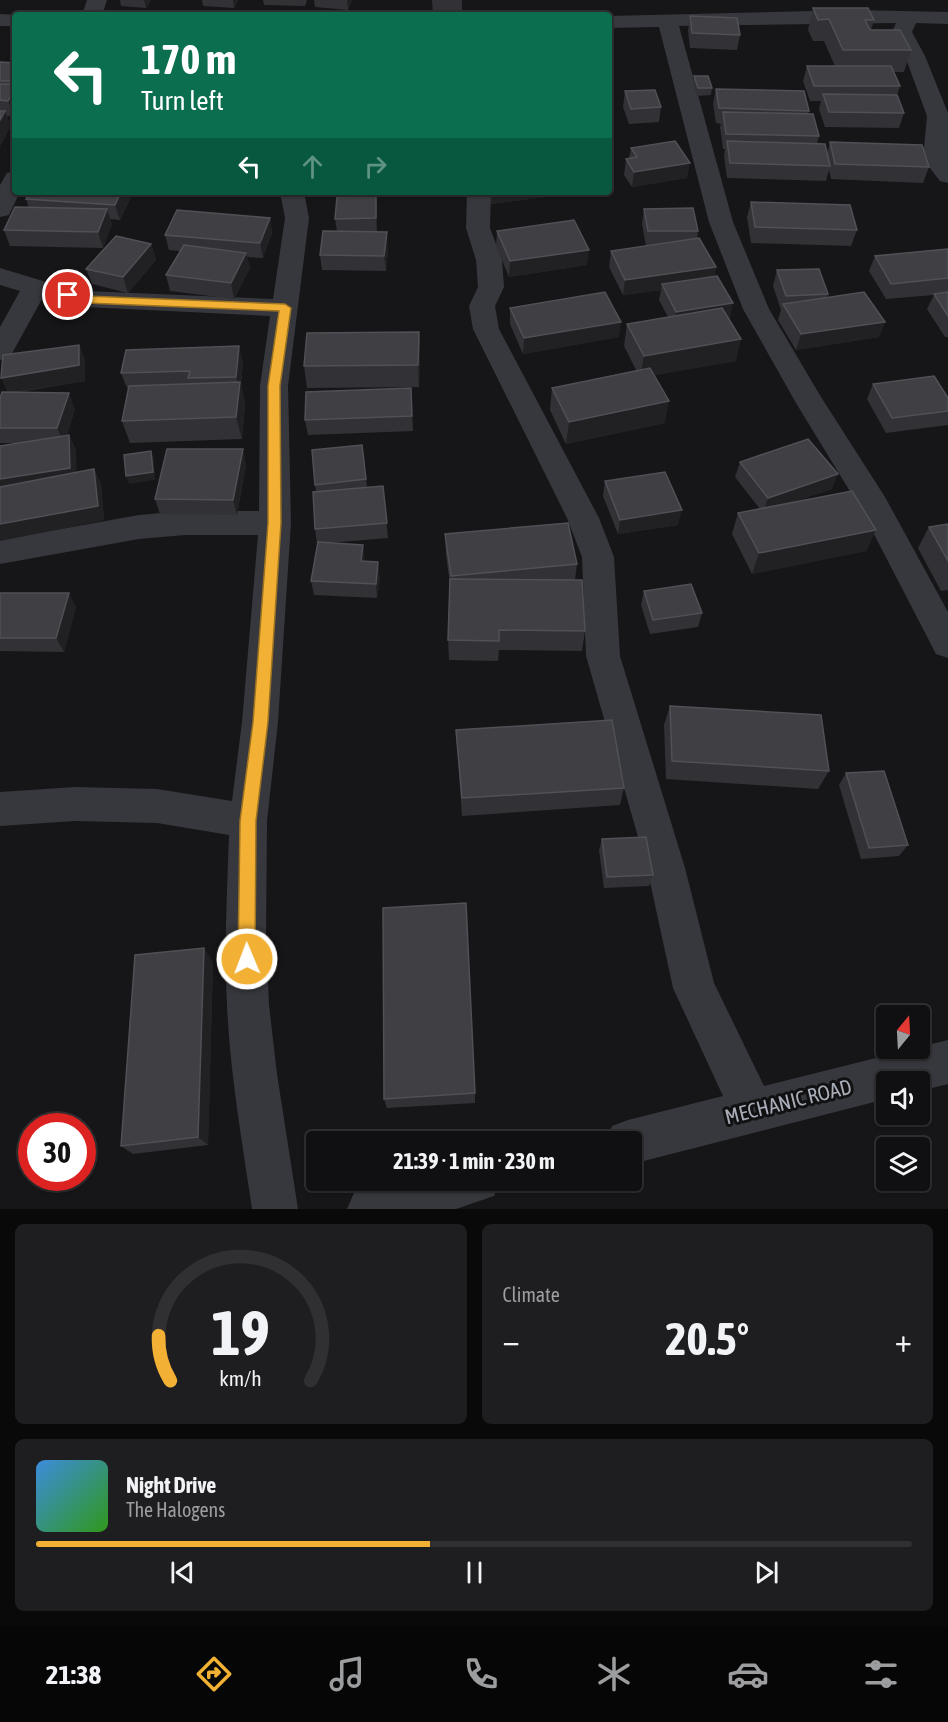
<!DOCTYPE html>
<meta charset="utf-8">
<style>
body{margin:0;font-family:"Asap Condensed",sans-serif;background:#1e1e20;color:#f1f3f6;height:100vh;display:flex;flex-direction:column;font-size:22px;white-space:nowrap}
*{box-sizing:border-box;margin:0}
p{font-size:20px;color:#9c9d9f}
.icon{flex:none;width:33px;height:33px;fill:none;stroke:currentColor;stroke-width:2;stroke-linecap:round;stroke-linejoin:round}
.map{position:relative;height:1209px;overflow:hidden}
.drawer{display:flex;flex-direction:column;gap:15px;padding:15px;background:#09090a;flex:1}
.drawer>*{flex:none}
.hud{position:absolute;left:12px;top:12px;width:600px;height:183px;border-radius:6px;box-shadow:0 2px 4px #0004,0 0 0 2px #303032;background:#0b6e4f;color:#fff;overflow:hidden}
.needle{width:39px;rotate:18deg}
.tools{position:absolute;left:876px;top:1005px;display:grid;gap:12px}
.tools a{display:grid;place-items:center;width:54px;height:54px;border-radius:6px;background:#101012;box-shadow:0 2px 4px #0004,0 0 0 2px #303032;font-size:30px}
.speed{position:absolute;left:18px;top:1113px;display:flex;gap:12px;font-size:30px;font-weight:700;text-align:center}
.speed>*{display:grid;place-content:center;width:78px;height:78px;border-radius:50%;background:#101012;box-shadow:0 2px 4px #0004,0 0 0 2px #303032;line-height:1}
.speed .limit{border:9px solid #d22;background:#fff;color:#111}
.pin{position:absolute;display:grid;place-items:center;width:51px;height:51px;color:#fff;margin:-26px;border:3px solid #fff;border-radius:50%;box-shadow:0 2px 6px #0007}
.me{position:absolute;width:66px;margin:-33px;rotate:359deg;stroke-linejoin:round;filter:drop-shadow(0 0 4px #0008)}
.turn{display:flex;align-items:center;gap:21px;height:126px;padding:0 30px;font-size:27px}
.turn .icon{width:78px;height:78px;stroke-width:2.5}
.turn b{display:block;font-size:42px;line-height:51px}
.lanes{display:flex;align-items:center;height:57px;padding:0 30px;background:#0003;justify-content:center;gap:30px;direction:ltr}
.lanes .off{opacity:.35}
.big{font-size:45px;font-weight:700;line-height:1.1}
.drawer .widget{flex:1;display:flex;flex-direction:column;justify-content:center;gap:9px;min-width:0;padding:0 21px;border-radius:9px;background:#1e1e20}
.drawer .dial{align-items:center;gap:0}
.dial svg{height:156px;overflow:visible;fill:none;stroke:#303032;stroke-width:7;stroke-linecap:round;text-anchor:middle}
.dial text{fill:#f1f3f6;stroke:none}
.song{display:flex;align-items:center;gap:18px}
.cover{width:72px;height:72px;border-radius:9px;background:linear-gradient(135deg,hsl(210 70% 55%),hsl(110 70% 35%))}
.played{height:6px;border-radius:3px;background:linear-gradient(90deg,#f2b134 45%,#303032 45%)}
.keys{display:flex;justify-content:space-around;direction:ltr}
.heat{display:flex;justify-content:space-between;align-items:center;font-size:33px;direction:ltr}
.drawer .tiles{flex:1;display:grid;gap:15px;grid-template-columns:1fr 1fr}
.widget:last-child{grid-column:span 2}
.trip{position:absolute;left:306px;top:1131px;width:336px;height:60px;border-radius:6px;background:#101012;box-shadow:0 2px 4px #0004,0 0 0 2px #303032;font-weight:700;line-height:60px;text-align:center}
.tab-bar{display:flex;height:96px;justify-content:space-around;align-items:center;background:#060607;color:#9c9d9f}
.tab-bar .icon{width:42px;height:42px}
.tab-bar .selected{color:#f2b134}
.tab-bar b{font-size:27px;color:#f1f3f6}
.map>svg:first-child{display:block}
</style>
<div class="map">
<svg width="948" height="1209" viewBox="0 0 948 1209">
<rect width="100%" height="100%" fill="#161618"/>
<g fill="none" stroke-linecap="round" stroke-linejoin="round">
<g fill="#37383d" fill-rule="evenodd">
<polygon points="87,0 107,0 102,15 82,15"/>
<polygon points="855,10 948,12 948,24 916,23 912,32 925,56 948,113 948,183 940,181 923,159 927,116 905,56 892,32 896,23 679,26 733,222 769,309 821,397 885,497 948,612 948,658 936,654 862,511 796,403 743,309 709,222 659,27 609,28 609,16"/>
<polygon points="0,14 19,15 15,15 15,26 0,26"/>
<polygon points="15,171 15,192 20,192 9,215 0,217 0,185 7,173"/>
<path d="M280,192h24l5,26 -21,168 3,137 -13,199 -11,99 -1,115 3,69 8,69 21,135h-46c-10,-68 -22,-136 -25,-204 -3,-57 0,-113 2,-170l-72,-12 -82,-2 -75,5v-34l75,-5 82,2 75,12 10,-79 16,-187h-73l-46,4 -139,25v-24l139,-25 46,-4h74l1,-125 10,-70 -184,-9 -44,-8 -32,58 -10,3v-33l20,-36 -20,-6v-17l53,16 33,7 187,8 12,-81z"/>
<polygon points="467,192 491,192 490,228 502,260 504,287 495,306 499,329 599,518 614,557 620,656 685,868 714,983 764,1086 948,1040 948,1084 920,1091 920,1082 886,1082 886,1099 632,1164 632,1142 606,1142 612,1126 628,1120 723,1096 673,988 647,868 586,656 582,557 567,518 473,329 469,306 478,287 476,260 466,228"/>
<polygon points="390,1180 501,1180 494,1196 456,1209 347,1209 354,1193"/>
</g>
</g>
<g fill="#323236">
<polygon points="120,0 151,0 146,8 121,6"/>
<polygon points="202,0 238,0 234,8 203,6"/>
<polygon points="263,0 307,0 305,6 264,5"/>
<polygon points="314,0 352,0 348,10 315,7"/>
<polygon points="432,0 462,0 462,13 433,14"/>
<polygon points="813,8 874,20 871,30 911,50 904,72 893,72 900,86 897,95 904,113 899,128 825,127 819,109 821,101 810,101 803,81 807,66 835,66 824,41 813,41 808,30"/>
<polygon points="690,16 740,35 737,50 690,48 688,31"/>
<polygon points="0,62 15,63 15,114 14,116 7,116 11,126 0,146"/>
<polygon points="694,76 712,88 711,95 697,96 693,84"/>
<polygon points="716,89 809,111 808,114 819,136 817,144 827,154 830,142 929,167 923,183 831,179 829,170 826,181 727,178 724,156 725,149 723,149 720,127 721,124 716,123 713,104"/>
<polygon points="625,91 661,107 659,122 629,124 623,107"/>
<polygon points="631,148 687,178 632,187 624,175 626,159 629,158"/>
<polygon points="30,192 129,192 131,197 120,220 110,219 112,224 103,248 10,246 4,230 29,208 26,199"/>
<polygon points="487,192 574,192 574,193 491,204"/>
<polygon points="751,202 857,230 851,246 751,243 747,217"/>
<polygon points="644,209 698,231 697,239 716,267 714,277 729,319 736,361 654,375 665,423 566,444 550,410 552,388 636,370 624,346 627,324 668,317 659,300 661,290 623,295 609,267 611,251 646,246 642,224"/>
<polygon points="377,211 377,232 388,248 386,271 322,270 320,255 337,231 335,219"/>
<polygon points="270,218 272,233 263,258 247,257 250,268 234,299 170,291 166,275 180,251 169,250 165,235"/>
<polygon points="497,231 587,265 509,277 496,246"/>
<polygon points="151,244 156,260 128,293 92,284 86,269"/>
<polygon points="948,249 948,337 945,337 927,309 934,295 886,299 869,271 875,256"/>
<polygon points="777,270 828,294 827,298 885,322 879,337 796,350 778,320 781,310 773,286"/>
<polygon points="510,308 619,337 523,354 510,324"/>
<polygon points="419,332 420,354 419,387 307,388 304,366"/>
<polygon points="79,345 85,361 85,381 13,393 75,409 67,435 69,435 76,450 76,473 94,469 101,484 104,520 0,541 0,446 16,443 0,443 0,398"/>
<polygon points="243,362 241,384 245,404 242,439 130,443 122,421 128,388 127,388 121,373"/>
<polygon points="873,384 948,411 948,425 886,433 867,399"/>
<polygon points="411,388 413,431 308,435 305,420"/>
<polygon points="362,445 367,487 383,486 388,538 328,543 365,559 364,561 380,577 377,598 314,595 311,581 317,544 315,529 316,491 315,485"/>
<polygon points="740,462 832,489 790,503 876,530 866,551 752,574 732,534 738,513 760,509 735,477"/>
<polygon points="246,465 237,515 160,514 155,499"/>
<polygon points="605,481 678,525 618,534 603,496"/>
<polygon points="948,524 948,590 941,591 918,548 929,527"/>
<polygon points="445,534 577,564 575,580 585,631 582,651 499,650 498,661 449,660 448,640 450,585 446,555"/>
<polygon points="644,591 702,613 698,627 650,634 641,605"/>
<polygon points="0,593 76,607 64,652 0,651"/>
<polygon points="670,706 829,771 818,789 666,779 664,725"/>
<polygon points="456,730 624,788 620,805 462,816"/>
<polygon points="846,773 908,845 899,856 861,859 839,785"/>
<polygon points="602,839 653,875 649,886 604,888 599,850"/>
<polygon points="213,962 208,1145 133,1154 121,1146"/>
<polygon points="475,1093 475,1103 387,1108 384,1099"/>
</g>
<g fill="#212124">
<polygon points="144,0 151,0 146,8"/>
<polygon points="233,0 238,0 234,8"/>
<polygon points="347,0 352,0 348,10"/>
<polygon points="15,89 15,114 14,116 8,101"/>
<polygon points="5,111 11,126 0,146 0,120"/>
<polygon points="690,163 687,178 632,187 634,172"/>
<polygon points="121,192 129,192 131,197 120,220 115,205"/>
<polygon points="492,192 574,192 574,193 491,204"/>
<polygon points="376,195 377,211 377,234 376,218"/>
<polygon points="107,209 112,224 103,248 98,232"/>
<polygon points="270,218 272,233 263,258 260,243"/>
<polygon points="387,232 388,248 386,271 384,256"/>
<polygon points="151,244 156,260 128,293 123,277"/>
<polygon points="589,250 587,265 509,277 510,261"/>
<polygon points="246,253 250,268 234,299 231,283"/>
<polygon points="716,267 713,282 662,284 661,290 623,295 625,280"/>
<polygon points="733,303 730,319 673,327 676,312"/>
<polygon points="621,322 619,337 523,354 524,338"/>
<polygon points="885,322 879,337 796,350 801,334"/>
<polygon points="419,332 420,354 419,387 418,365"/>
<polygon points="741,339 736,361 640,378 644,356"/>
<polygon points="79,345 85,361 85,381 8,393 1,378"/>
<polygon points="239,346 243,362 241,384 245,404 242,439 236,417 239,390 236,377"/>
<polygon points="69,393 75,409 64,444 57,428"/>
<polygon points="669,401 665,423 566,444 569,422"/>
<polygon points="69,435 76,450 77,483 0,495 0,479"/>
<polygon points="243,449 246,465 237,515 233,500"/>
<polygon points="151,451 154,459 155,480 129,484 126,476"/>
<polygon points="94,469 101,484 104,520 0,541 0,524"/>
<polygon points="838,474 832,489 763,513 768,498"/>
<polygon points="682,510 678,525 618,534 620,520"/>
<polygon points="876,530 866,551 752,574 759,553"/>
<polygon points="363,545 365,559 363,576 361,561"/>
<polygon points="378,562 380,577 377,598 376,584"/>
<polygon points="69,593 76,607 64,652 56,638"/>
<polygon points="204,948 213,962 208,1145 198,1137"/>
</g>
<g fill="#3f3f44" stroke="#4f5156" stroke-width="1.5">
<polygon points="813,8 868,8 874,20 865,20 870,30 900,30 911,50 843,50 829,19 818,20"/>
<polygon points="690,16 737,18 740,35 692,33"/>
<polygon points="0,62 15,63 15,81 0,81"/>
<polygon points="807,66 891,66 900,86 814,86"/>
<polygon points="694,76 708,76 712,88 698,88"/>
<polygon points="0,84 15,84 15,89 8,101 0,100"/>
<polygon points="716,89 804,91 809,111 719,108"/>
<polygon points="655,90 661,107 631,109 625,91"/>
<polygon points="823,94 897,95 904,113 829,112"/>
<polygon points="0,111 5,111 0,120"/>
<polygon points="723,112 813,114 819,136 726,134"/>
<polygon points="675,141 690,163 634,172 626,159 637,157 631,148"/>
<polygon points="727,141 825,144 830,166 730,163"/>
<polygon points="830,142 922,145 929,167 835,164"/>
<polygon points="30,192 121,192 115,205 26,199"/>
<polygon points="376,195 376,218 335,219 337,197"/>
<polygon points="751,202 850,205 857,230 755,227"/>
<polygon points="15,207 107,209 98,232 4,230"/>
<polygon points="693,208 698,231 648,231 644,209"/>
<polygon points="177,210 270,218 260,243 165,235"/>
<polygon points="574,220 589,250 510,261 497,231"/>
<polygon points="323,231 387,232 384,256 320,255"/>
<polygon points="116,236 151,244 123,277 86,269"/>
<polygon points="699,238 716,267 625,280 611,251"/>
<polygon points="184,245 246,253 231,283 166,275"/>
<polygon points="948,249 948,278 891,284 875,256"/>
<polygon points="819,269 828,294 786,296 777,270"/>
<polygon points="717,276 733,303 676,312 662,284"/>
<polygon points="605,292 621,322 524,338 510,308"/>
<polygon points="864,292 885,322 801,334 783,304"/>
<polygon points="948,292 948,316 934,294"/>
<polygon points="722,308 741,339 644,356 627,324"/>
<polygon points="419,332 418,365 304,366 307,333"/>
<polygon points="79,345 79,365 1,378 3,355"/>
<polygon points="239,346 236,377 188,378 190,371 121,373 126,350"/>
<polygon points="650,368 669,401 569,422 552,388"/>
<polygon points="934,376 948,398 948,411 892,418 873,384"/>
<polygon points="240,382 236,417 122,421 129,386"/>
<polygon points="411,388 412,416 305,420 306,392"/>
<polygon points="2,392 69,393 57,428 0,428 0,398"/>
<polygon points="69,435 70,468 0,479 0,446"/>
<polygon points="808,439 838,474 768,498 740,462"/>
<polygon points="362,445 366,479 315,485 312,450"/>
<polygon points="167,449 243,449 233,500 155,499"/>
<polygon points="151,451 153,472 126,476 124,455"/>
<polygon points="94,469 98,506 0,524 0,487"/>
<polygon points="665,472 682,510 620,520 605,481"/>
<polygon points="383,486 387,523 315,529 313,492"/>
<polygon points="852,491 876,530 759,553 738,513"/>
<polygon points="568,523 577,564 451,576 445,534"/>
<polygon points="948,524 948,561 929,527"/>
<polygon points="318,542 363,545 361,561 378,562 376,584 311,581"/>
<polygon points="450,579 582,580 585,631 499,630 499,641 448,640"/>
<polygon points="691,584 702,613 653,620 644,591"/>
<polygon points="0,593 69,593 56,638 0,638"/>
<polygon points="670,706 821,715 829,771 672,761"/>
<polygon points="612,720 624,788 462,798 456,730"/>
<polygon points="884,771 908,845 869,848 846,773"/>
<polygon points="646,837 653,875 607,877 602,839"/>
<polygon points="466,903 475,1093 384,1099 383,908"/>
<polygon points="204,948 198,1137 121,1146 135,955"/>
</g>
<polygon fill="#f2b134" stroke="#9d7322" stroke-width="1.5" points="68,292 86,296 285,304 291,308 280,386 281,523 268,722 256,821 255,959 253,965 247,967 241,965 238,959 240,821 253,722 268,523 268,386 279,311 86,303 64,298 64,293"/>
<g text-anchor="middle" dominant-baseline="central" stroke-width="6" stroke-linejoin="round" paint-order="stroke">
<g font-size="21" fill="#a8adb8" stroke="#111113">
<text transform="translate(788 1101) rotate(-14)">MECHANIC ROAD</text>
</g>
</g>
</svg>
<div class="tools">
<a><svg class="needle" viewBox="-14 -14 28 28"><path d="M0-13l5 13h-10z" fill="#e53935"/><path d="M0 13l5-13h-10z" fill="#9c9d9f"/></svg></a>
<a><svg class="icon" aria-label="sound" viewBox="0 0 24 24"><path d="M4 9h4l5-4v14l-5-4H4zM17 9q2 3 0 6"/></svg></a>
<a><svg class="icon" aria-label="layers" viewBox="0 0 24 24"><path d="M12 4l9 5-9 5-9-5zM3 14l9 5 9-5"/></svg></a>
</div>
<div class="speed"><div class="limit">30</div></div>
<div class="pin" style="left:68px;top:295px;background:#d93025"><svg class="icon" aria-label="arrive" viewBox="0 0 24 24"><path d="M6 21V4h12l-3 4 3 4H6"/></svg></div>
<svg class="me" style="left:247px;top:959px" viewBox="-20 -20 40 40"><circle r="17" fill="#f2b134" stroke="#fff" stroke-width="3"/><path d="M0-11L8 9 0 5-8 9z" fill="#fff"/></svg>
<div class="trip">21:39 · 1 min · 230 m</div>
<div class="hud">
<div class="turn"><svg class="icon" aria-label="left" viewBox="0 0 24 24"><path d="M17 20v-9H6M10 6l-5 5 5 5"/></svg><div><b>170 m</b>Turn left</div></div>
<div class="lanes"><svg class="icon" aria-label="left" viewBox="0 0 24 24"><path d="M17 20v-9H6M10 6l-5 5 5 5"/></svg><svg class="icon off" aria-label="ahead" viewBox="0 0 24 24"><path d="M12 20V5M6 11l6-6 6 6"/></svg><svg class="icon off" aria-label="right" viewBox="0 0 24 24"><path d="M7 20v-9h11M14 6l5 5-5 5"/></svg></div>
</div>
</div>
<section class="drawer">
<div class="tiles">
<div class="widget dial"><svg viewBox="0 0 100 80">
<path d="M14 69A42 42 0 1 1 86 69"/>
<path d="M14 69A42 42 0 0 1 8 46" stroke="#f2b134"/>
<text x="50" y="56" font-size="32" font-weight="700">19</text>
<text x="50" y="72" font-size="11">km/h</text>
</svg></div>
<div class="widget"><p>Climate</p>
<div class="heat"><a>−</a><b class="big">20.5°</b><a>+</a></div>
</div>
<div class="widget">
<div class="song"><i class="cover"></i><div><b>Night Drive</b><p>The Halogens</p></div></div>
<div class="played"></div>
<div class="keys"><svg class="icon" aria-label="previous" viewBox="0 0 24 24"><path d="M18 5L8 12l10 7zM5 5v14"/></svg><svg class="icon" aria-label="pause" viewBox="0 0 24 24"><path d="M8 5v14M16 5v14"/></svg><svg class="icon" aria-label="next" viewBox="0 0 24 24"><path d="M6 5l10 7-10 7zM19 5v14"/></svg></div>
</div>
</div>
</section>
<nav class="tab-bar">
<b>21:38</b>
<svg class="icon selected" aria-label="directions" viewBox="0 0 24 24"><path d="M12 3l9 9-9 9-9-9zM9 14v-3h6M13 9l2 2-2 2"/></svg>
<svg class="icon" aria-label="music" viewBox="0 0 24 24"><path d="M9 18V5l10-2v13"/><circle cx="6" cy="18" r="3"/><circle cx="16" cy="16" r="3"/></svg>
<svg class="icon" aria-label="phone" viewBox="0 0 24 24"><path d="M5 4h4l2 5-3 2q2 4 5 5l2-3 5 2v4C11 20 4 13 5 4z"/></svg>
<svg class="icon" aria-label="climate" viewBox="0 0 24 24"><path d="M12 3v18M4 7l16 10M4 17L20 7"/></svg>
<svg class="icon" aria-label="car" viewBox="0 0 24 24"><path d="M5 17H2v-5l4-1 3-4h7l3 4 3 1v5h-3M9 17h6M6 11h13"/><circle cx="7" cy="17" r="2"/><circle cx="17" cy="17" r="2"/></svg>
<svg class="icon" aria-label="filters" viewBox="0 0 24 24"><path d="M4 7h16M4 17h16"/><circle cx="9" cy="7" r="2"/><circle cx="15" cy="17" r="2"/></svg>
</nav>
